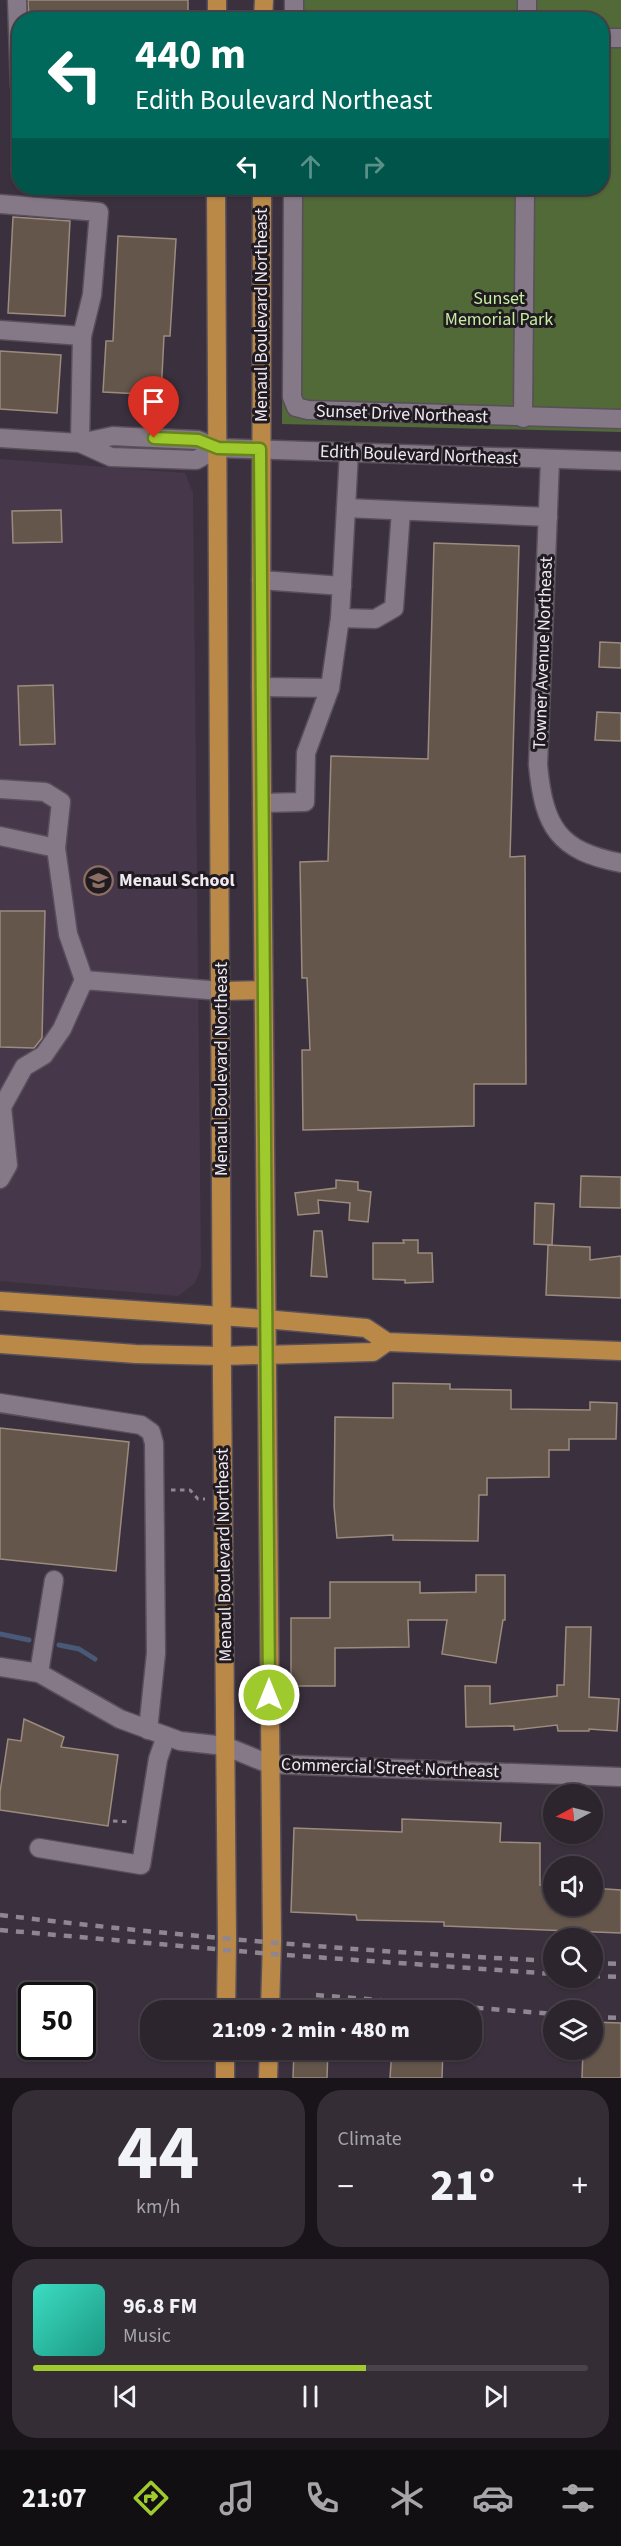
<!DOCTYPE html>
<meta charset="utf-8">
<style>
body{margin:0;font-family:"Source Sans 3",sans-serif;background:#342d36;color:#f1f3f6;height:100vh;display:flex;flex-direction:column;font-size:22px;white-space:nowrap}
*{box-sizing:border-box;margin:0}
p{font-size:20px;color:#a6a5aa}
.icon{flex:none;width:33px;height:33px;fill:none;stroke:currentColor;stroke-width:2;stroke-linecap:round;stroke-linejoin:round}
.map{position:relative;height:2078px;overflow:hidden}
.drawer{display:flex;flex-direction:column;gap:12px;padding:12px;background:#181419;flex:1}
.drawer>*{flex:none}
.guide{position:absolute;left:12px;top:12px;width:597px;height:183px;border-radius:24px;box-shadow:0 2px 4px #0004,0 0 0 2px #48424a;background:#00695c;color:#fff;overflow:hidden}
.needle{width:39px;rotate:263deg}
.buttons{position:absolute;left:543px;top:1784px;display:grid;gap:12px}
.buttons a{display:grid;place-items:center;width:60px;height:60px;border-radius:50%;background:#2c252e;box-shadow:0 2px 4px #0004,0 0 0 2px #48424a;font-size:30px}
.speed{position:absolute;left:18px;top:1982px;display:flex;gap:12px;font-size:30px;font-weight:700;text-align:center}
.speed>*{display:grid;place-content:center;width:78px;height:78px;border-radius:50%;background:#2c252e;box-shadow:0 2px 4px #0004,0 0 0 2px #48424a;line-height:1}
.speed .limit{border:3px solid #111;border-radius:9px;background:#fff;color:#111}
.pin{position:absolute;display:grid;place-items:center;width:51px;height:51px;color:#fff;margin:-62px -26px;border-radius:50% 50% 50% 0;rotate:-45deg;box-shadow:0 0 6px #0007}
.pin .icon{rotate:45deg}
.me{position:absolute;width:66px;margin:-33px;rotate:0deg;stroke-linejoin:round;filter:drop-shadow(0 0 4px #0008)}
.turn{display:flex;align-items:center;gap:21px;height:126px;padding:0 24px;font-size:27px}
.turn .icon{width:78px;height:78px;stroke-width:2.5}
.turn b{display:block;font-size:42px;line-height:51px}
.lanes{display:flex;align-items:center;height:57px;padding:0 24px;background:#0003;justify-content:center;gap:30px;direction:ltr}
.lanes .off{opacity:.35}
.big{font-size:45px;font-weight:800;line-height:1.1}
.drawer .card{flex:1;display:flex;flex-direction:column;justify-content:center;gap:9px;min-width:0;padding:0 21px;border-radius:24px;background:#342d36}
.drawer .dial{align-items:center;gap:0}
.dial b{font-size:78px;line-height:1}
.song{display:flex;align-items:center;gap:18px}
.cover{width:72px;height:72px;border-radius:9px;background:linear-gradient(135deg,hsl(170 70% 55%),hsl(170 70% 35%))}
.played{height:6px;border-radius:3px;background:linear-gradient(90deg,#9fca2e 60%,#48424a 60%)}
.keys{display:flex;justify-content:space-around;direction:ltr}
.heat{display:flex;justify-content:space-between;align-items:center;font-size:33px;direction:ltr}
.drawer .tiles{flex:1;display:grid;gap:12px;grid-template-columns:1fr 1fr}
.card:last-child{grid-column:span 2}
.trip{position:absolute;left:140px;top:2000px;width:342px;height:60px;border-radius:24px;background:#2c252e;box-shadow:0 2px 4px #0004,0 0 0 2px #48424a;font-weight:800;line-height:60px;text-align:center}
.dock{display:flex;height:96px;justify-content:space-around;align-items:center;background:#120f12;color:#a6a5aa}
.dock .icon{width:42px;height:42px}
.dock .on{color:#9fca2e}
.dock b{font-size:27px;color:#f1f3f6}
.map>svg:first-child{display:block}
</style>
<div class="map">
<svg width="621" height="2078" viewBox="0 0 621 2078">
<rect width="100%" height="100%" fill="#3b313e"/>
<polygon fill="#46384a" points="0,459 185,473 193,493 201,1267 195,1283 178,1296 0,1281"/>
<polygon fill="#526938" points="284,0 621,0 621,432 282,424 283,188 602,188 602,20 284,19"/>
<g fill="none" stroke-linecap="round" stroke-linejoin="round">
<g stroke="#485a78" stroke-width="5">
<polyline points="0,1634 29,1640"/>
<polyline points="59,1645 79,1649 95,1659"/>
</g>
</g>
<g fill="#65564b" stroke="#9c8b7f" stroke-width="1.5">
<polygon points="28,0 188,0 188,17 163,17 163,20 29,20"/>
<polygon points="13,217 70,221 65,316 8,313"/>
<polygon points="118,236 176,239 170,336 164,336 161,395 103,392 106,341 113,341"/>
<polygon points="0,351 61,355 57,413 0,409"/>
<polygon points="61,510 62,542 13,543 12,511"/>
<polygon points="434,543 519,546 510,857 525,856 526,1084 474,1084 474,1126 303,1130 302,1050 310,1050 307,978 302,978 300,862 328,861 331,756 428,759"/>
<polygon points="600,642 621,643 621,668 599,667"/>
<polygon points="53,685 55,744 20,745 18,686"/>
<polygon points="597,712 621,713 621,741 595,740"/>
<polygon points="0,911 45,911 42,1038 34,1048 0,1047"/>
<polygon points="581,1176 621,1177 621,1208 580,1207"/>
<polygon points="336,1180 358,1182 358,1190 371,1192 368,1222 349,1220 350,1203 318,1200 319,1213 298,1215 295,1193 336,1188"/>
<polygon points="535,1203 554,1204 552,1245 534,1244"/>
<polygon points="314,1231 322,1231 327,1277 311,1276"/>
<polygon points="403,1240 418,1240 418,1253 432,1253 433,1282 405,1283 405,1280 373,1279 373,1243 404,1243"/>
<polygon points="548,1245 590,1247 590,1260 621,1256 621,1298 546,1295"/>
<polygon points="393,1383 450,1384 450,1389 511,1390 511,1409 590,1410 590,1402 617,1403 616,1439 569,1439 569,1450 549,1450 549,1477 487,1478 487,1495 479,1495 478,1541 393,1540 393,1535 337,1538 334,1506 335,1417 393,1418"/>
<polygon points="0,1428 129,1442 116,1571 0,1559"/>
<polygon points="476,1575 505,1575 505,1620 503,1620 496,1663 442,1654 447,1620 408,1620 409,1647 335,1648 335,1686 291,1686 291,1618 330,1618 330,1582 420,1582 420,1593 476,1592"/>
<polygon points="566,1627 591,1627 589,1697 619,1699 617,1731 589,1729 589,1731 558,1731 557,1725 514,1730 514,1726 466,1727 465,1686 490,1686 490,1704 557,1696 557,1685 564,1685"/>
<polygon points="24,1719 64,1737 61,1747 118,1755 108,1826 0,1810 0,1792 8,1739 21,1741"/>
<polygon points="402,1819 501,1823 500,1842 540,1843 540,1885 554,1886 554,1905 592,1905 592,1888 621,1890 621,1933 444,1926 444,1922 357,1920 356,1915 291,1912 294,1828 402,1832"/>
<polygon points="592,2022 621,2023 621,2078 582,2078 583,2049 592,2049"/>
<polygon points="294,2049 328,2049 327,2078 293,2078"/>
<polygon points="392,2049 443,2049 442,2078 390,2078"/>
</g>
<g fill="none" stroke-linecap="round" stroke-linejoin="round">
<defs>
<g id="minor">
<polyline points="17,0 20,87"/>
<polyline points="294,0 294,20"/>
<polyline points="527,0 527,20"/>
<polyline points="602,38 621,38"/>
<polyline points="293,188 292,397 296,407 308,410 621,419"/>
<polyline points="0,204 99,212 92,295 82,336 80,443"/>
<polyline points="0,330 82,336"/>
<polyline points="523,418 525,188"/>
<polyline points="0,438 80,443 113,436 131,437 198,440 218,448 621,461"/>
<polyline points="80,443 111,457 196,460 218,448"/>
<path d="M550,460l-12,305c6,62 20,86 83,98"/>
<polyline points="346,508 548,517"/>
<polyline points="261,580 342,586"/>
<polyline points="340,618 375,619 394,608 401,511"/>
<polyline points="261,687 330,688"/>
<polyline points="0,789 45,792 61,802 56,848 68,934 84,980"/>
<polyline points="262,803 305,802 306,753 330,688 340,618 349,452"/>
<polyline points="0,836 56,848"/>
<polyline points="0,1179 8,1165 2,1107 24,1067 44,1055 62,1029 84,980 221,991"/>
<polyline points="0,1403 141,1425 151,1432 154,1443 156,1653 148,1730"/>
<polyline points="0,1667 39,1673 120,1719 180,1741 225,1746 269,1764 621,1777"/>
<polyline points="39,1673 54,1580"/>
<polyline points="39,1848 141,1865 158,1759 166,1736"/>
</g>
<g id="major">
<polyline points="217,20 217,0"/>
<polyline points="263,20 264,0"/>
<polyline points="216,188 222,1379 227,1939 226,2010"/>
<polyline points="262,188 261,687 272,1941 270,2010"/>
<polyline points="221,991 263,990"/>
<polyline points="0,1301 265,1319 366,1328 387,1342 621,1351"/>
<polyline points="0,1344 136,1354 222,1356 373,1352 387,1342"/>
<polyline points="225,2078 225,2049"/>
<polyline points="268,2078 269,2049"/>
</g>
</defs>
<use href="#minor" stroke="#584f5a" stroke-width="21"/>
<use href="#major" stroke="#584f5a" stroke-width="21"/>
<g stroke="#8f8792" stroke-width="3" stroke-dasharray="4.5 4.5" stroke-linecap="butt">
<polyline points="171,1490 190,1490 198,1499 205,1499"/>
<polyline points="113,1821 129,1822"/>
</g>
<use href="#minor" stroke="#857988" stroke-width="18"/>
<use href="#major" stroke="#ba8948" stroke-width="18"/>
<g stroke="#8e8691" stroke-width="4.5" stroke-dasharray="8 8" stroke-linecap="butt">
<path d="M0,1915c184,22 368,37 554,46"/>
<polyline points="0,1930 272,1954 554,1974"/>
<polyline points="592,1963 621,1964"/>
<polyline points="592,1976 621,1977"/>
<polyline points="316,1995 554,2014"/>
<polyline points="592,2017 621,2018"/>
</g>
</g>
<g fill="none" stroke-linecap="round" stroke-linejoin="round">
<defs>
<polyline id="route" points="154,438 198,440 218,448 260,449 269,1695"/>
</defs>
<use href="#route" stroke="#67831e" stroke-width="15"/>
<use href="#route" stroke="#9fca2e" stroke-width="10"/>
</g>
<defs>
<symbol id="school-ring" viewBox="-11 -11 22 22"><circle r="9.5" fill="#1f1b21" stroke="#8d6e63" stroke-width="1.5"/><path d="M0-5L7-2L0 1L-7-2ZM-4 1L0 2.5L4 1V4Q0 6-4 4Z" fill="#8d6e63"/></symbol>
</defs>
<g fill-rule="evenodd">
<use href="#school-ring" x="82" y="864" width="33" height="33"/>
</g>
<g text-anchor="middle" dominant-baseline="central" stroke-width="6" stroke-linejoin="round" paint-order="stroke">
<g font-size="18" fill="#c7ee9e" stroke="#1f1b21">
<text x="499" y="298">Sunset<tspan x="499" dy="21">Memorial Park</tspan></text>
</g>
<g font-size="18" fill="#f0e9f2" stroke="#1f1b21">
<text transform="translate(261 315) rotate(-90)">Menaul Boulevard Northeast</text>
<text transform="translate(402 414) rotate(2)">Sunset Drive Northeast</text>
<text transform="translate(419 455) rotate(2)">Edith Boulevard Northeast</text>
<text transform="translate(543 653) rotate(-88)">Towner Avenue Northeast</text>
<text transform="translate(221 1069) rotate(-90)">Menaul Boulevard Northeast</text>
<text transform="translate(224 1555) rotate(-91)">Menaul Boulevard Northeast</text>
<text transform="translate(390 1768) rotate(2)">Commercial Street Northeast</text>
</g>
<g font-size="18" font-weight="bold" fill="#f0e9f2" stroke="#1f1b21" text-anchor="start">
<text x="119" y="880">Menaul School</text>
</g>
</g>
</svg>
<div class="buttons">
<a><svg class="needle" viewBox="-14 -14 28 28"><path d="M0-13l5 13h-10z" fill="#e53935"/><path d="M0 13l5-13h-10z" fill="#a6a5aa"/></svg></a>
<a><svg class="icon" aria-label="sound" viewBox="0 0 24 24"><path d="M4 9h4l5-4v14l-5-4H4zM17 9q2 3 0 6"/></svg></a>
<a><svg class="icon" aria-label="search" viewBox="0 0 24 24"><circle cx="10" cy="10" r="6"/><path d="M15 15l6 6"/></svg></a>
<a><svg class="icon" aria-label="layers" viewBox="0 0 24 24"><path d="M12 4l9 5-9 5-9-5zM3 14l9 5 9-5"/></svg></a>
</div>
<div class="speed"><div class="limit">50</div></div>
<div class="pin" style="left:154px;top:438px;background:#d93025"><svg class="icon" aria-label="arrive" viewBox="0 0 24 24"><path d="M6 21V4h12l-3 4 3 4H6"/></svg></div>
<svg class="me" style="left:269px;top:1695px" viewBox="-20 -20 40 40"><circle r="17" fill="#9fca2e" stroke="#fff" stroke-width="3"/><path d="M0-11L8 9 0 5-8 9z" fill="#fff"/></svg>
<div class="trip">21:09 · 2 min · 480 m</div>
<div class="guide">
<div class="turn"><svg class="icon" aria-label="left" viewBox="0 0 24 24"><path d="M17 20v-9H6M10 6l-5 5 5 5"/></svg><div><b>440 m</b>Edith Boulevard Northeast</div></div>
<div class="lanes"><svg class="icon" aria-label="left" viewBox="0 0 24 24"><path d="M17 20v-9H6M10 6l-5 5 5 5"/></svg><svg class="icon off" aria-label="ahead" viewBox="0 0 24 24"><path d="M12 20V5M6 11l6-6 6 6"/></svg><svg class="icon off" aria-label="right" viewBox="0 0 24 24"><path d="M7 20v-9h11M14 6l5 5-5 5"/></svg></div>
</div>
</div>
<section class="drawer">
<div class="tiles">
<div class="card dial"><b>44</b><p>km/h</p></div>
<div class="card"><p>Climate</p>
<div class="heat"><a>−</a><b class="big">21°</b><a>+</a></div>
</div>
<div class="card">
<div class="song"><i class="cover"></i><div><b>96.8 FM</b><p>Music</p></div></div>
<div class="played"></div>
<div class="keys"><svg class="icon" aria-label="previous" viewBox="0 0 24 24"><path d="M18 5L8 12l10 7zM5 5v14"/></svg><svg class="icon" aria-label="pause" viewBox="0 0 24 24"><path d="M8 5v14M16 5v14"/></svg><svg class="icon" aria-label="next" viewBox="0 0 24 24"><path d="M6 5l10 7-10 7zM19 5v14"/></svg></div>
</div>
</div>
</section>
<nav class="dock">
<b>21:07</b>
<svg class="icon on" aria-label="directions" viewBox="0 0 24 24"><path d="M12 3l9 9-9 9-9-9zM9 14v-3h6M13 9l2 2-2 2"/></svg>
<svg class="icon" aria-label="music" viewBox="0 0 24 24"><path d="M9 18V5l10-2v13"/><circle cx="6" cy="18" r="3"/><circle cx="16" cy="16" r="3"/></svg>
<svg class="icon" aria-label="phone" viewBox="0 0 24 24"><path d="M5 4h4l2 5-3 2q2 4 5 5l2-3 5 2v4C11 20 4 13 5 4z"/></svg>
<svg class="icon" aria-label="climate" viewBox="0 0 24 24"><path d="M12 3v18M4 7l16 10M4 17L20 7"/></svg>
<svg class="icon" aria-label="car" viewBox="0 0 24 24"><path d="M5 17H2v-5l4-1 3-4h7l3 4 3 1v5h-3M9 17h6M6 11h13"/><circle cx="7" cy="17" r="2"/><circle cx="17" cy="17" r="2"/></svg>
<svg class="icon" aria-label="filters" viewBox="0 0 24 24"><path d="M4 7h16M4 17h16"/><circle cx="9" cy="7" r="2"/><circle cx="15" cy="17" r="2"/></svg>
</nav>
